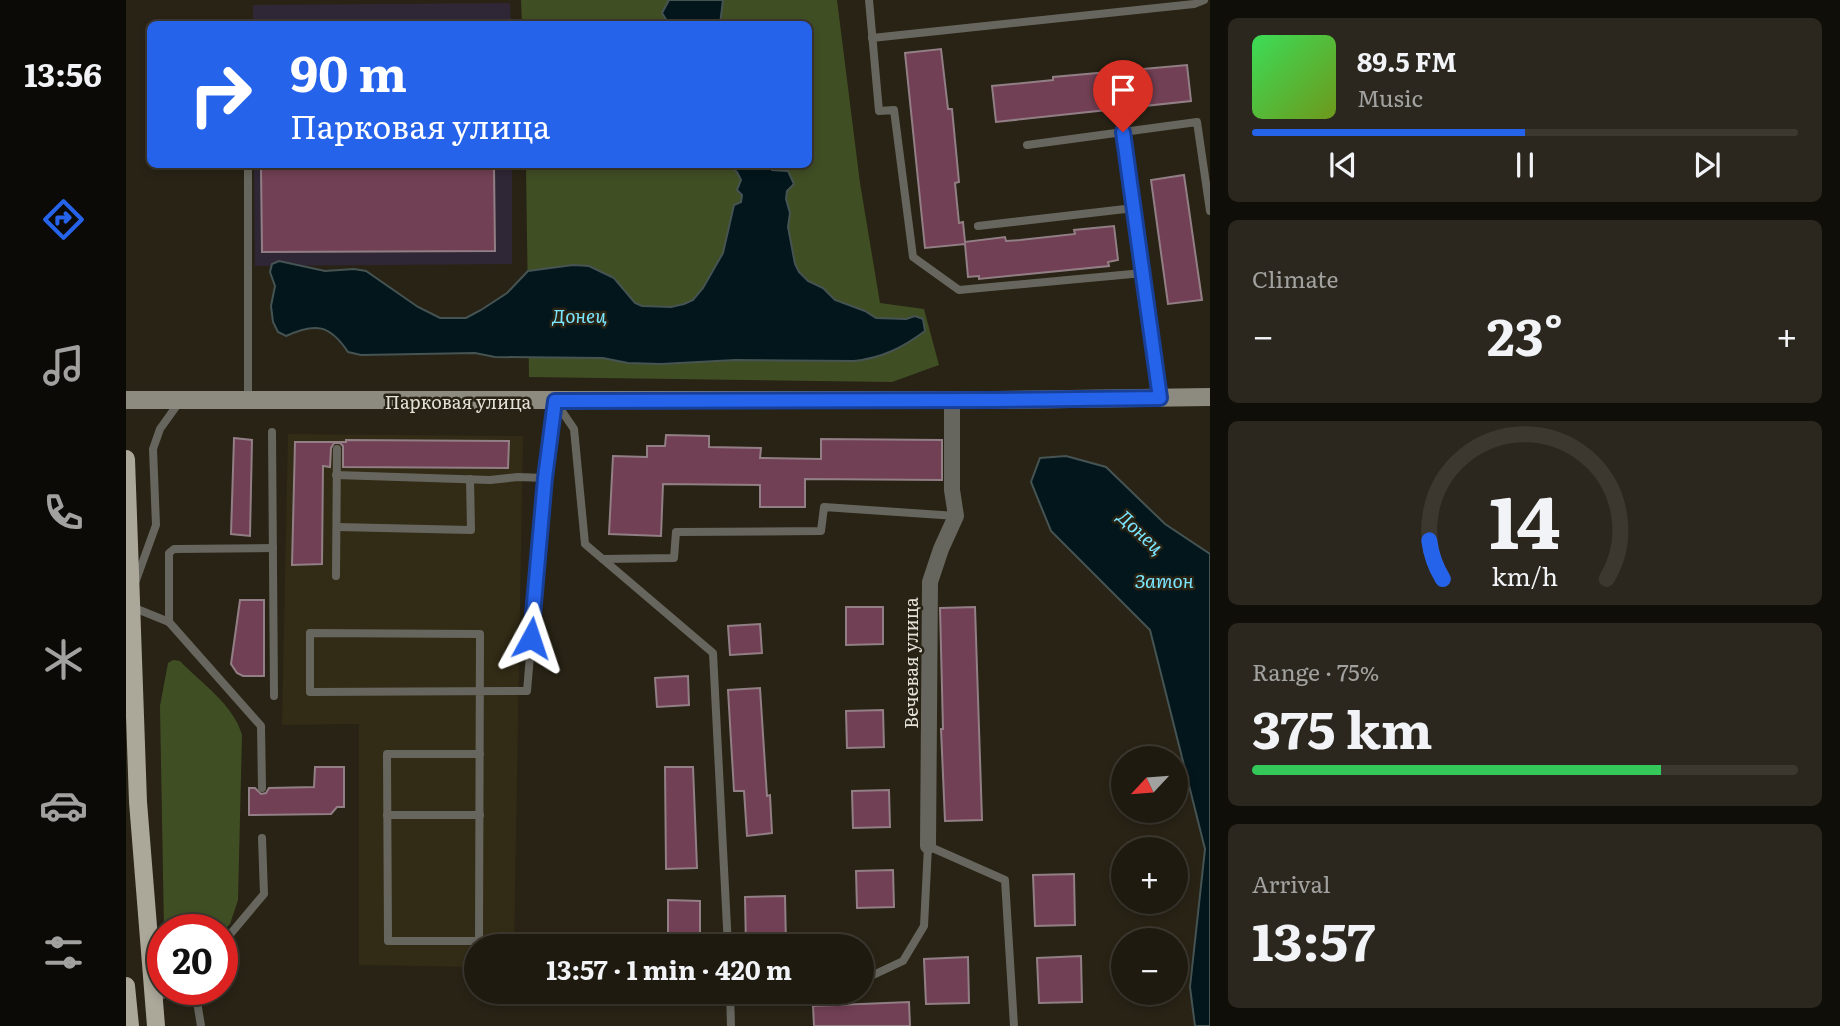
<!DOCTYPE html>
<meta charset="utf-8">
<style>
body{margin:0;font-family:Literata,serif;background:#2b271e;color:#f1f3f6;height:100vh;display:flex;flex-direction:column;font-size:26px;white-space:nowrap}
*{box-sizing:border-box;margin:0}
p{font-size:23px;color:#a1a19f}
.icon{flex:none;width:38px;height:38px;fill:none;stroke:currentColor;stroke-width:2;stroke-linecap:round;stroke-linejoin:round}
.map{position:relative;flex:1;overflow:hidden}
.drawer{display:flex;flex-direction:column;gap:18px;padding:18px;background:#100e09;width:630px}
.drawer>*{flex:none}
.top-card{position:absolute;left:21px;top:21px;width:665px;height:147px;border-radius:10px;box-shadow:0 4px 10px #0003,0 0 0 2px #3c3830;background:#2563eb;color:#fff;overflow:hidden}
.needle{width:46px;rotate:244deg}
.fabs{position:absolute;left:985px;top:746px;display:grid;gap:14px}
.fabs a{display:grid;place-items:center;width:77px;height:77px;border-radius:50%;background:#1e1a10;box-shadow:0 4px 10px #0003,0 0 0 2px #3c3830;font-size:35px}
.speed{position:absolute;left:21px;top:914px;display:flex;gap:14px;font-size:35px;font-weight:700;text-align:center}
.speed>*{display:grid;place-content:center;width:91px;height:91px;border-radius:50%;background:#1e1a10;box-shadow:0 4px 10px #0003,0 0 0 2px #3c3830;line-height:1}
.speed .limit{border:10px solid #d22;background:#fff;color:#111}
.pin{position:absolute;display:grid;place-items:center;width:60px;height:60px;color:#fff;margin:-72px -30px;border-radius:50% 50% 50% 0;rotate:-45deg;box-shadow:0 0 7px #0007}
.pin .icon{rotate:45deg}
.me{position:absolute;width:77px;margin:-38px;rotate:5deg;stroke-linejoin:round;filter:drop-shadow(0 0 5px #0008)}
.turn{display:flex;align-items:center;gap:24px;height:147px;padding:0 28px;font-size:32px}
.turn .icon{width:91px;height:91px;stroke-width:2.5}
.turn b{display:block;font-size:49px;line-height:60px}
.big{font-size:52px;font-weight:700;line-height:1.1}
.drawer .widget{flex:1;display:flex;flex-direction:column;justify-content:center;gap:10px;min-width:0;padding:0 24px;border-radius:10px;background:#2b271e}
.drawer .dial{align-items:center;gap:0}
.dial svg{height:182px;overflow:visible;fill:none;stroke:#3c3830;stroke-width:7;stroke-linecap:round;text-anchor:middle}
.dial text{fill:#f1f3f6;stroke:none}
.song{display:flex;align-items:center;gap:21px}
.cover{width:84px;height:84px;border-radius:10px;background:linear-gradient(135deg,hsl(130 70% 55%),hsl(80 70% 35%))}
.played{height:7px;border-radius:4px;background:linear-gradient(90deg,#2563eb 50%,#3c3830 50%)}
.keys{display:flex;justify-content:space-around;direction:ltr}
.heat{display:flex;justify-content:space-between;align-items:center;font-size:38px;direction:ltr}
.charge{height:10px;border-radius:5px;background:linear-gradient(90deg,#34c759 75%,#3c3830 0)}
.trip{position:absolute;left:338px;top:934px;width:410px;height:70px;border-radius:35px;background:#1e1a10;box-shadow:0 4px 10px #0003,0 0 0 2px #3c3830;font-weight:700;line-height:70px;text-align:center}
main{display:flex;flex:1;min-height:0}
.dock{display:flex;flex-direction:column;width:126px;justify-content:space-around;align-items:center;background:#0c0a06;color:#a1a19f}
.dock .icon{width:49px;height:49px}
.dock .on{color:#2563eb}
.dock b{font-size:32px;color:#f1f3f6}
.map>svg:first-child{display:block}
</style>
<main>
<nav class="dock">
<b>13:56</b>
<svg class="icon on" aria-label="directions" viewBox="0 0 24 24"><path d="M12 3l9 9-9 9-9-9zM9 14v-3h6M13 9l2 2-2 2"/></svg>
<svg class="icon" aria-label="music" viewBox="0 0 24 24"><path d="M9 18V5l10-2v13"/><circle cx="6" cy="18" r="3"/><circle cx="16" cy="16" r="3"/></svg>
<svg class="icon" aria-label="phone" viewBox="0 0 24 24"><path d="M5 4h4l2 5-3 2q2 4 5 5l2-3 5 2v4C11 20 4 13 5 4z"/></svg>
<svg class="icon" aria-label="climate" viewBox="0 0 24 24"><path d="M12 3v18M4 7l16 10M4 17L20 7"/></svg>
<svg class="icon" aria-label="car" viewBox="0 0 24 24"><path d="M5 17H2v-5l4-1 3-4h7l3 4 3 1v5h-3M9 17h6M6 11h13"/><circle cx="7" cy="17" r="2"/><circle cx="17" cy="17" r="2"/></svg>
<svg class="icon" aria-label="filters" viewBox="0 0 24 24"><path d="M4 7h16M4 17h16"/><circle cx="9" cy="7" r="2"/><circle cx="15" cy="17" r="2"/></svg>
</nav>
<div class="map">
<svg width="1084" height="1026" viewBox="0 0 1084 1026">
<rect width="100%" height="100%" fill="#282315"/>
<g fill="#302736">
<polygon points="384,3 385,24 127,24 127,5"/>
<polygon points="128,165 386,165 386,264 129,266"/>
</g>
<polygon fill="#322b15" points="162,434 397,436 388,947 350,947 350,967 233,965 233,724 156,725"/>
<g fill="#404e24">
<polygon points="395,0 711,0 734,183 754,303 798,309 813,365 766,382 403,377 400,165 682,164 682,24 396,24"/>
<path d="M47,660l7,1c21,22 54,44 62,74l-4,165 -8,24 -8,8v-3h-58l-4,-223 8,-43z"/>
</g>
<g fill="#02161b" stroke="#465353" stroke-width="2">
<polygon points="543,0 597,0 594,24 543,24 536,13"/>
<path d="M603,165h41l2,5 16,1 6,13 -7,7 -1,8 4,14 -2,14 7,37 4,8 9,9 15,7 12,12 30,11 11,7 30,1 9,-3 8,3 2,12c-23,17 -43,27 -71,30l-119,-1 -74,4 -33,-1 -25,-5 -108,-1 -20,-4 -114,2 -13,-3c-18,-27 -32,-30 -62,-16l-8,-4 -5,-10 -2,-16 4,-20 -5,-14 2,-8 7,-3 46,10 29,-2 12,2 52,36 22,11h26l15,-8 26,-17 21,-22 45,-6 16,1 25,12 21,25 7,3 29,1 13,-3 9,-4 10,-12 20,-35 11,-48 7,-3 1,-7 -5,-5 4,-10 -4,-8z"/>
<polygon points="940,456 980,467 1039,524 1084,554 1084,1026 1069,1026 1064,987 1079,849 1024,630 925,531 905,482 914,458"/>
</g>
<g fill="#724054" stroke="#927e85" stroke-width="2">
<polygon points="815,49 822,109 826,109 833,182 829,183 833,223 837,222 839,242 879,237 880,241 894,240 949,234 948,230 988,226 992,260 982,262 983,266 853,279 853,276 842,277 839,244 799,248 779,53"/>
<polygon points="1061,65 1065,101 870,122 866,86 927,80 927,77"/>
<polygon points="135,167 368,167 369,251 136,252"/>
<polygon points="1058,175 1076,300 1042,304 1025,180"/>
<polygon points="540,435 583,436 583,447 635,448 634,458 695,459 695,439 816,440 816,480 679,479 679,507 634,507 634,485 537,484 535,536 483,534 487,456 521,457 521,446 539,446"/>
<polygon points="108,438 126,440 124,536 105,534"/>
<polygon points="220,440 383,441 382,468 217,467 217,446 214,443 208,443 205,448 204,467 197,466 196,564 166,565 169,442 220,442"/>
<polygon points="114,600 138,600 138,676 117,676 111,673 105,664"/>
<polygon points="720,607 757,607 757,644 720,645"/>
<polygon points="849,607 856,820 819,821 815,729 817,729 814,608"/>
<polygon points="634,624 636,653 604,655 602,626"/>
<polygon points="562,676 563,705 531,707 529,678"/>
<polygon points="634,688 641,796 644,795 646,833 621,836 618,791 608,791 602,690"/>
<polygon points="757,710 758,747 721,748 720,711"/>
<polygon points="189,767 218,767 218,807 211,807 205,814 123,815 123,788 129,788 135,794 140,793 143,788 188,787"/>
<polygon points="539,767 567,767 571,868 540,869"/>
<polygon points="763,790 764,827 727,828 726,791"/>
<polygon points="767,870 768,907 731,908 730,871"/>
<polygon points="948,874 949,925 909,926 907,875"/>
<polygon points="659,896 660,946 620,947 619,897"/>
<polygon points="542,900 574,901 574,947 542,947"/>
<polygon points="955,956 956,1002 913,1003 911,958"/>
<polygon points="842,957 843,1003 800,1004 798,959"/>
<polygon points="783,1002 784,1026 688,1026 687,1006"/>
</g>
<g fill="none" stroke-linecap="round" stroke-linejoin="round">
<g stroke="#67665e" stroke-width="8">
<polyline points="743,0 753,111 768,110 787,257 833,290 1017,273"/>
<polyline points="746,38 1068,4 1078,0"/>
<polyline points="997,132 1034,398"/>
<polyline points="901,145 1071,122 1084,211"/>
<polyline points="852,226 1008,208"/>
<polyline points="122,400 122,164"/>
<polyline points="429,401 448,429 459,544 587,653 602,947"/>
<polyline points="146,432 148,696"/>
<polyline points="210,475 364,480 392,477 419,478"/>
<polyline points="211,527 345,530 344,479"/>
<polyline points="477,559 548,558 550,532 695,531 698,507 830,516"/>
<polyline points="210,576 211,449"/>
<polyline points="9,583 30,525 27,449 34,429 54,401"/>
<polyline points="6,607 43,622 135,726 136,788"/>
<polyline points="43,622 43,553 48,549 147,548"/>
<polyline points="354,754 261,754 262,941 353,941 354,634 184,633 184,692 401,691 419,478 429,401"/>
<polyline points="261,815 354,815"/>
<polyline points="96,944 138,894 136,838"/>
<polyline points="735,975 745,976 777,961 798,926 802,846 879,880 888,1026"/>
<polyline points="69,989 75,1026"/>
<polyline points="604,992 605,1026"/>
<polyline points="27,1000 48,989"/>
</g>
<polyline stroke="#67665e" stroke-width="16" points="802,846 804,582 815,549 830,516 826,490 826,400"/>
<polyline stroke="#8d8b7f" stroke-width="18" points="0,400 869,400 1084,397"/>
<g stroke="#aba899" stroke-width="18">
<polyline points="0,459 12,802 30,1026"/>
<polyline points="0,986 4,1026"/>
</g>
</g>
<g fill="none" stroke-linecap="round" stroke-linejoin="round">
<defs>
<polyline id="route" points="405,638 419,478 429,401 869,400 1034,398 997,132"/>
</defs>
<use href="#route" stroke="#184099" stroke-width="18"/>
<use href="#route" stroke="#2563eb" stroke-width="12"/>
</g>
<g text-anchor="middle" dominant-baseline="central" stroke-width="5" stroke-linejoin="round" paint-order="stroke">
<g font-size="18" fill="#e3e0d7" stroke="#282315">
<text x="332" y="401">Парковая улица</text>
<text transform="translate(784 663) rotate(-90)">Вечевая улица</text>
</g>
<g font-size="19" font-style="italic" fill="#7be6ff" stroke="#282315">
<text x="453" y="315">Донец</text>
<text transform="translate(1015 531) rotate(43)">Донец</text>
<text x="1038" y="580">Затон</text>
</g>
</g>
</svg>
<div class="fabs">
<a><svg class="needle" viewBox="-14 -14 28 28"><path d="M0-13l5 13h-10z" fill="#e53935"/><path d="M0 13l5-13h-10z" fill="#a1a19f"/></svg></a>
<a>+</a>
<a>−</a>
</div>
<div class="speed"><div class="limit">20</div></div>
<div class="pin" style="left:997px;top:132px;background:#d93025"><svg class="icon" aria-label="arrive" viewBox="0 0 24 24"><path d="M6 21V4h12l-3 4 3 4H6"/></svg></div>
<svg class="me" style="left:405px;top:638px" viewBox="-20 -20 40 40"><path d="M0-17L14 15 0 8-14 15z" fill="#2563eb" stroke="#fff" stroke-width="4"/></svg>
<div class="trip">13:57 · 1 min · 420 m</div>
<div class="top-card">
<div class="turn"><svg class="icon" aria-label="right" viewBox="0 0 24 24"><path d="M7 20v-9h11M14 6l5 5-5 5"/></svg><div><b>90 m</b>Парковая улица</div></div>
</div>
</div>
<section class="drawer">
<div class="widget">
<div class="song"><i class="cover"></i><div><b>89.5 FM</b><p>Music</p></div></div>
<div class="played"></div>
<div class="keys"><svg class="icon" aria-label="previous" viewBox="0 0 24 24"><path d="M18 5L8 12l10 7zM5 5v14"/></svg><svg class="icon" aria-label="pause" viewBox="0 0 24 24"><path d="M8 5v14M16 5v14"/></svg><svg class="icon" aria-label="next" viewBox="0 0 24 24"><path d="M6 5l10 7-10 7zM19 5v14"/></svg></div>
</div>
<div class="widget"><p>Climate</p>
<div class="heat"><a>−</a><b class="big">23°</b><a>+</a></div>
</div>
<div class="widget dial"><svg viewBox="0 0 100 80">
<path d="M14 69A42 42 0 1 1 86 69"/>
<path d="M14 69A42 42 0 0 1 8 52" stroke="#2563eb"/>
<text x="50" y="56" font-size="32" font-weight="700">14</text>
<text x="50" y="72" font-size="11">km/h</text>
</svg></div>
<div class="widget"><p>Range · 75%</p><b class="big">375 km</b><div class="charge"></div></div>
<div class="widget"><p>Arrival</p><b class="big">13:57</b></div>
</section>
</main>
